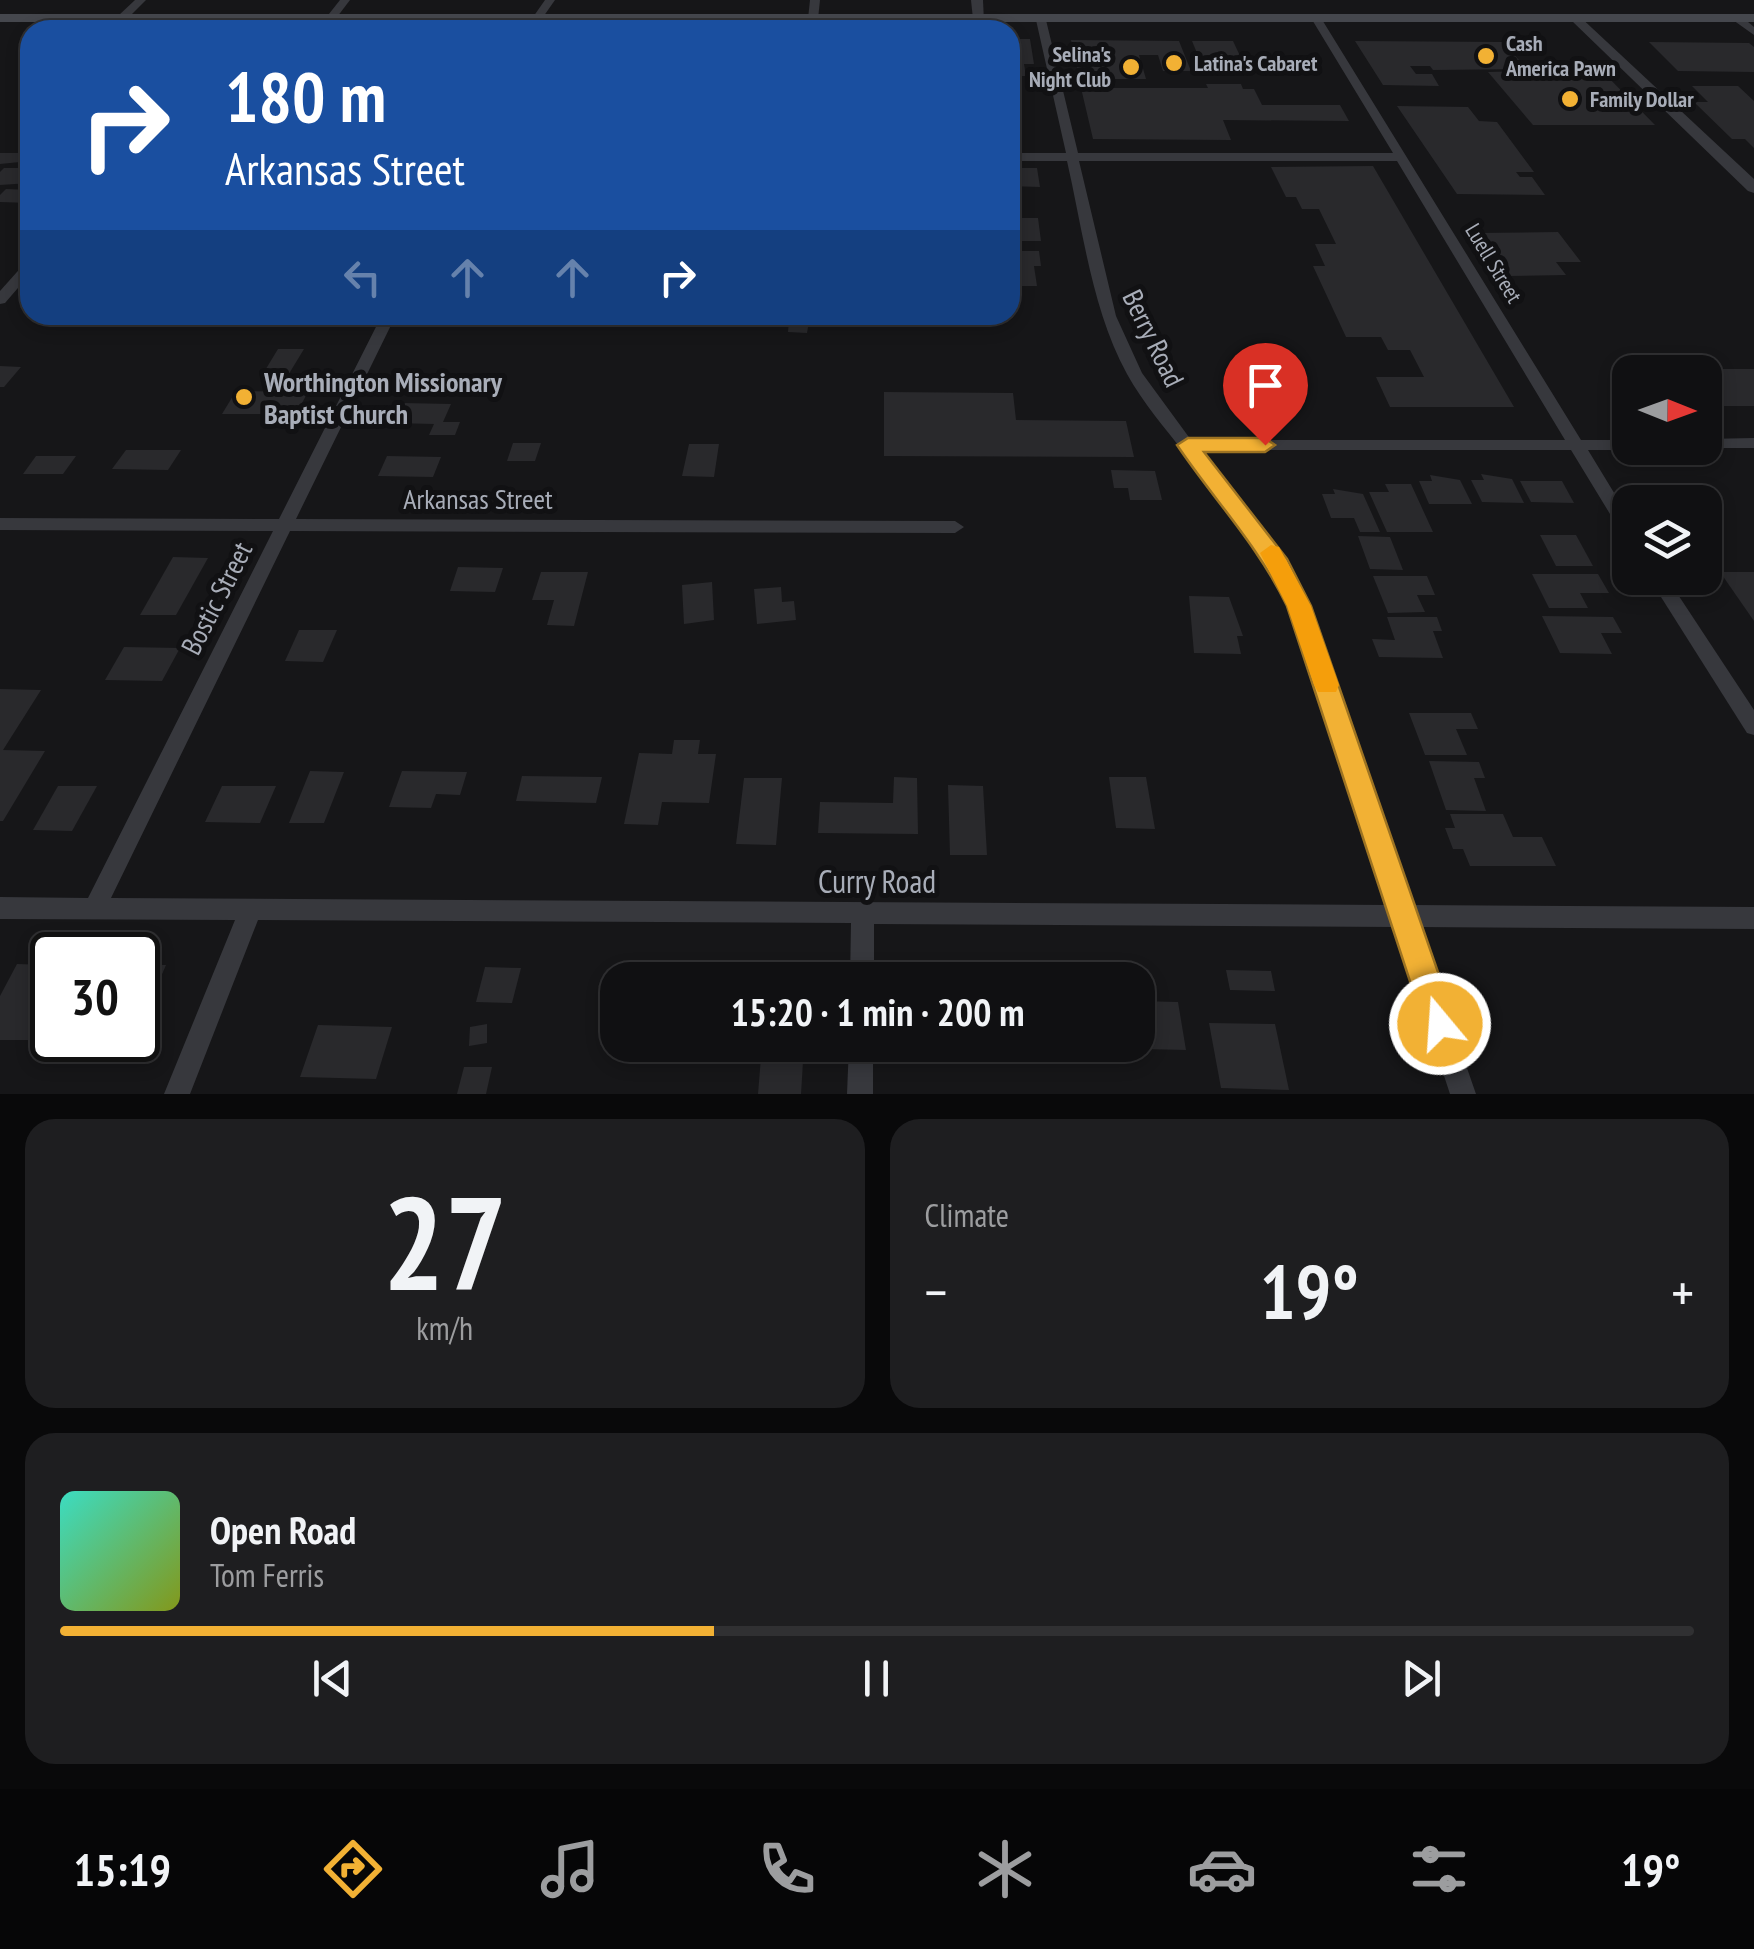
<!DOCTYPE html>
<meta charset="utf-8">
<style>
body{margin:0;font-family:"PT Sans Narrow",sans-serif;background:#1e1e20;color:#f1f3f6;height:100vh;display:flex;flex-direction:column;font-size:38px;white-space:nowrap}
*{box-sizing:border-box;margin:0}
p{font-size:32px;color:#9c9d9f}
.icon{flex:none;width:55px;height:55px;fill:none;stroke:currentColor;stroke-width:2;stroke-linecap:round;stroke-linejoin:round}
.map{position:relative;height:1094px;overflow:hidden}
.side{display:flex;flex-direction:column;gap:25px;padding:25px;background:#09090a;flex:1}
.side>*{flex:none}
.top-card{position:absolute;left:20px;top:20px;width:1000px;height:305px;border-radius:30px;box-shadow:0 5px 15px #0003,0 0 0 2px #303032;background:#1a4fa0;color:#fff;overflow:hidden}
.needle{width:65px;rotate:91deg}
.fabs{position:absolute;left:1612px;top:355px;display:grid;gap:20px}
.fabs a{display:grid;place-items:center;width:110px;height:110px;border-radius:20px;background:#101012;box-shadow:0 5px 15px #0003,0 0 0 2px #303032;font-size:50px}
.speed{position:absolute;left:30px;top:932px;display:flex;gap:20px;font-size:50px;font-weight:700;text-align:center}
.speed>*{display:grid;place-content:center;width:130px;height:130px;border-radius:50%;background:#101012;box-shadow:0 5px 15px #0003,0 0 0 2px #303032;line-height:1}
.speed .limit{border:5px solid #111;border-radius:15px;background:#fff;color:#111}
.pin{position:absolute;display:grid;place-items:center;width:85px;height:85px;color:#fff;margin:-102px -42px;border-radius:50% 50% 50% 0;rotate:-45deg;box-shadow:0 0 10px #0007}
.pin .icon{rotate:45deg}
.me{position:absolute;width:110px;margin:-55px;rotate:342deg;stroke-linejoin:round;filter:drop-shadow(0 0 8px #0008)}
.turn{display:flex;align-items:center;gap:35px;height:210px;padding:0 40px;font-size:45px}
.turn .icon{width:130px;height:130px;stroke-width:2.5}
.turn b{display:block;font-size:70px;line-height:85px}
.lanes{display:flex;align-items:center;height:95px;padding:0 40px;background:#0003;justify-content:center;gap:50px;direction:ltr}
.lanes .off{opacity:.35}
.big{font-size:75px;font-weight:700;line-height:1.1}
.side .tile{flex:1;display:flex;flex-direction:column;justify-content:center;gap:15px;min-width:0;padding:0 35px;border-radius:30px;background:#1e1e20}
.side .dial{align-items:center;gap:0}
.dial b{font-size:130px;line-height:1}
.song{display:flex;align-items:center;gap:30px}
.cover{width:120px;height:120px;border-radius:15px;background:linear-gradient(135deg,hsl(170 70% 55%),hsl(70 70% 35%))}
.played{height:10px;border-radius:5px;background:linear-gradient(90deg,#f2b134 40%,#303032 40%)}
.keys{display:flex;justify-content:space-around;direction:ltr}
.heat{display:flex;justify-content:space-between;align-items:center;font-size:55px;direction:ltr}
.side .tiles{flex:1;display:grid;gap:25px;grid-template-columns:1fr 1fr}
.tile:last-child{grid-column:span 2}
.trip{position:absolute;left:600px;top:962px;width:555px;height:100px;border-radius:30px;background:#101012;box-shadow:0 5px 15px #0003,0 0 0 2px #303032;font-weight:700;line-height:100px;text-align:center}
.tab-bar{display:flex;height:160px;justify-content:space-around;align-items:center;background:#060607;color:#9c9d9f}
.tab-bar .icon{width:70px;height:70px}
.tab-bar .selected{color:#f2b134}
.tab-bar b{font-size:45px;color:#f1f3f6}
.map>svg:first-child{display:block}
</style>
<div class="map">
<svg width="1754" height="1094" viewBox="0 0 1754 1094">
<rect width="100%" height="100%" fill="#161618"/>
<g fill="#29292c">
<polygon points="1010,39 1030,39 1034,64 1024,64 1026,76 1010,76"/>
<polygon points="1071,40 1179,41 1191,71 1163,71 1158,55 1139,55 1146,79 1080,79"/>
<polygon points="1192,41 1233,41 1249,75 1204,70"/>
<polygon points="1355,41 1503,42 1527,69 1433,70 1430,66 1410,66 1416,74 1432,74 1439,86 1383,85"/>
<polygon points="1649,42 1749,43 1754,47 1754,72 1678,71"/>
<polygon points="1592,69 1604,73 1655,125 1533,125 1488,72"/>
<polygon points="1206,84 1241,84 1243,89 1254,89 1262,105 1340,105 1349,121 1223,120 1231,140 1093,139 1081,88 1208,88"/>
<polygon points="1692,86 1738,86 1754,101 1754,148 1745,139 1732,139 1694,102 1708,102"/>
<polygon points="1397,106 1468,107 1479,121 1497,122 1534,172 1516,172 1520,177 1532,177 1545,195 1457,194"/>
<polygon points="0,153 30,153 30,161 0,164"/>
<polygon points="1373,166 1514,407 1390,407 1376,377 1424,377 1410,350 1388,350 1381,337 1346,337 1313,266 1325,266 1315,244 1336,244 1319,209 1302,209 1296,197 1286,197 1271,167"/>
<polygon points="4,168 30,168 30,183 0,185 0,172"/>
<polygon points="1010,168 1037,168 1040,187 1010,186"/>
<polygon points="6,189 30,190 30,203 0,202 0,195"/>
<polygon points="1010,218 1038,218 1041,241 1019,241 1017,227 1010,227"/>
<polygon points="1558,232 1581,262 1556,262 1566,275 1508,276 1478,233"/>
<polygon points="1010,251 1039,251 1041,266 1034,266 1037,286 1010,286"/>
<polygon points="754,315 927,315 921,323 809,321 807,333 788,332 789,321 753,320"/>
<polygon points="278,349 304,349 287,377 261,377"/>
<polygon points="0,366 21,367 4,387 0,387"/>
<polygon points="1705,369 1754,369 1754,406 1706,406"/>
<polygon points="236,391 308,392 296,414 222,414"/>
<polygon points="884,392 1013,393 1016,420 1126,421 1134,457 884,456"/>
<polygon points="402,403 451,404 443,422 460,422 455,435 429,435 434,424 393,423"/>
<polygon points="513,443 541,443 535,461 507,461"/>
<polygon points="689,444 719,444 714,477 682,476"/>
<polygon points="126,450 181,450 168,470 112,469"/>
<polygon points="36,456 76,456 63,474 23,474"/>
<polygon points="387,456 441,457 433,477 378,476"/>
<polygon points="1111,470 1155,471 1162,500 1130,500 1128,488 1114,488"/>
<polygon points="1481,474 1512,479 1524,503 1482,502 1471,480 1484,480"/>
<polygon points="1430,475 1460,480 1472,504 1429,504 1419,481 1432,481"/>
<polygon points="1520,481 1562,481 1574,503 1531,502"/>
<polygon points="1385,484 1411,484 1433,532 1387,532 1369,492 1389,492"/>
<polygon points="1333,489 1363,494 1380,532 1360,532 1354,518 1331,518 1322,494 1335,494"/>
<polygon points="1540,535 1576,535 1593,566 1556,566"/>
<polygon points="1358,536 1390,537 1403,570 1370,569"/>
<polygon points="173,557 208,558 176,615 140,615"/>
<polygon points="458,567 503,568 495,592 450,591"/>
<polygon points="541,572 588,572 574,626 547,625 554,600 532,600"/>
<polygon points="1720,572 1754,572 1754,621"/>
<polygon points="1532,574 1598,574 1609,593 1580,593 1588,608 1549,608"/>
<polygon points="1373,576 1427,576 1435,595 1417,595 1425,612 1388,613"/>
<polygon points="712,582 714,620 684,624 682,585"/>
<polygon points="781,587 782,602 794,601 796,620 757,624 754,589"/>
<polygon points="1189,596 1229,597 1243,636 1237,636 1241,654 1194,653"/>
<polygon points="1542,616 1613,617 1622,633 1601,633 1612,654 1560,653"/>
<polygon points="1387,617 1437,617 1442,631 1433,631 1443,658 1379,657 1372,639 1395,640"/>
<polygon points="299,630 337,630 323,662 285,661"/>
<polygon points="124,647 180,648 162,681 105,680"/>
<polygon points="0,689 41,690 3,750 45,751 3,821 0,821"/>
<polygon points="1409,713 1471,713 1478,729 1456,729 1467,755 1425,755"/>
<polygon points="674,740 700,740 698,754 716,754 709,803 662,802 658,825 624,824 639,753 672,754"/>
<polygon points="1429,761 1479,762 1485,778 1474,778 1486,811 1446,810"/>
<polygon points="310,771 344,772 324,823 289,823"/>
<polygon points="402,771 467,772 460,795 436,794 431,808 389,807"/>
<polygon points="522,776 602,777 596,803 516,801"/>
<polygon points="894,777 917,778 918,834 818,833 820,802 893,803"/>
<polygon points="1109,777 1146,777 1155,829 1116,828"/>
<polygon points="744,778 782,778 776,845 736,844"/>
<polygon points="948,785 983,786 987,855 950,855"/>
<polygon points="58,786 97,786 72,831 33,830"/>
<polygon points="222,786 276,786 260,823 205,822"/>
<polygon points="1450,814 1503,814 1513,837 1542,837 1556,866 1470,866 1463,849 1453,849 1445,828 1455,828"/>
<polygon points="17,964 48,965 31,999 38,999 52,970 52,1040 0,1040 0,996"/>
<polygon points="138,965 166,965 151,1000 158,1000 138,1046"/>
<polygon points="485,967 521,968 512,1003 476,1002"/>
<polygon points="1226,970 1271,971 1275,991 1230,990"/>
<polygon points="1138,1001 1178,1002 1186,1050 1103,1048 1103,1045 1138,1045"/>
<polygon points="1209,1023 1275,1024 1289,1090 1221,1088"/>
<polygon points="487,1024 487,1043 469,1046 470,1027"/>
<polygon points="318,1025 392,1027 376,1079 300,1077"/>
<polygon points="762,1045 804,1045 801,1094 758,1094"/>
<polygon points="915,1045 998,1045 999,1064 915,1062"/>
<polygon points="1006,1045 1059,1045 1060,1059 1006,1058"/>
<polygon points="464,1067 492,1067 486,1094 457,1094"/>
</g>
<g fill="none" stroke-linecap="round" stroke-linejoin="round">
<g fill="#37383d" fill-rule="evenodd">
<polygon points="135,0 146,0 126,20 118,20 118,16"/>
<polygon points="340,0 350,0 334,21 326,21 325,19"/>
<polygon points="545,0 555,0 534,30 524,30"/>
<polygon points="810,0 820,0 818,19 813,22 808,19"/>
<path d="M1316,15l5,3 260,422h49v8h6l-6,2h-42l42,69v20l-6,-2 -53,-87h-371l85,110 23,45 103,300 343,2v22l-336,-2 58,167h-26l-55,-167 -521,-3v56h-24l1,-57 -593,-3 -68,174h-26l71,-174 -235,-1v-22l88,1 185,-367 -273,-1v-12l279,1 103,-204h14l-100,204 659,2 9,6 -9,6 -665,-2 -179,367 1277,7 -98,-300c-28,-56 -66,-102 -105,-151 -20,-26 -42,-51 -58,-80 -35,-64 -44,-143 -60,-213h-57v-8h56l-30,-133 5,-3 5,3 32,133h315l-82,-135zM1079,161h318l168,279h-374l-49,-67 -26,-57z"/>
<polygon points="1733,16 1741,16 1754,27 1754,35 1733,20"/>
<polygon points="247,17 256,19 247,30 236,30"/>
<polygon points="30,262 30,274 5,303 0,304 0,291 25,263"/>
<polygon points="1754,438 1754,448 1699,448 1705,448 1705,439"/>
<polygon points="1649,578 1667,578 1754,710 1754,735 1747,733"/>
<polygon points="849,1045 873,1045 873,1094 847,1094"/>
</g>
<g fill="#37383d" fill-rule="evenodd">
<polygon points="971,0 983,0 984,22 973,19"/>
<polygon points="1577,14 1754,179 1754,193 1748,191 1572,21 1571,18"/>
</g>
<rect fill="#45474d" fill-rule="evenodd" x="0" y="14" width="1754" height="8"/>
</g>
<path fill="#f2b134" stroke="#9d7322" stroke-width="2.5" d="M1188,438h77l10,7 -10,7h-61l83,107 24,47 145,418 -5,11 -11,5 -11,-5 -5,-11 -137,-418c-29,-61 -73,-106 -110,-161z"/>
<polygon fill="#f59e0b" points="1271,545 1279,547 1311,606 1339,685 1336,692 1318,692 1314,685 1287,606 1260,553"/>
<g fill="#f2b134" stroke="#111113" stroke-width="4">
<circle cx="1486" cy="56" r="10"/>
<circle cx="1174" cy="63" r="10"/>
<circle cx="1131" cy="67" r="10"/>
<circle cx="1570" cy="99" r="10"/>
<circle cx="244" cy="397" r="10"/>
</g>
<g text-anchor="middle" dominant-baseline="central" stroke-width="10" stroke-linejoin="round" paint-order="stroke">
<g font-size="22" font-weight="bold" fill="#a8adb8" stroke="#111113" text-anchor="start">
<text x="1506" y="43">Cash<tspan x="1506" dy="25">America Pawn</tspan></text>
<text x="1111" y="54" text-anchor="end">Selina's<tspan x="1111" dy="25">Night Club</tspan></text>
<text x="1194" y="63">Latina's Cabaret</text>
<text x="1590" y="99">Family Dollar</text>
</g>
<g font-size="22" fill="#a8adb8" stroke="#111113">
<text transform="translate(1494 263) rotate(59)">Luell Street</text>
</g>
<g font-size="28" fill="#a8adb8" stroke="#111113">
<text transform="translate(1154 338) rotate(64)">Berry Road</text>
<text x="478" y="498">Arkansas Street</text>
<text transform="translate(216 598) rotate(-63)">Bostic Street</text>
</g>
<g font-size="28" font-weight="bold" fill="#a8adb8" stroke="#111113" text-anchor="start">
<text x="264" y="381">Worthington Missionary<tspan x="264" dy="32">Baptist Church</tspan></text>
</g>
<g font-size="32" fill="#a8adb8" stroke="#111113">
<text x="877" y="881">Curry Road</text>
</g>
</g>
</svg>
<div class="fabs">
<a><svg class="needle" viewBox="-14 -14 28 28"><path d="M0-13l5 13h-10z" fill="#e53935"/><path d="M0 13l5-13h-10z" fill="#9c9d9f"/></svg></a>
<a><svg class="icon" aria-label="layers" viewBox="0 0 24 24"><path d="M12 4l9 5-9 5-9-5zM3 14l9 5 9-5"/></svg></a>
</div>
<div class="speed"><div class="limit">30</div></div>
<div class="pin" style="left:1265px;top:445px;background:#d93025"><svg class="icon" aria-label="arrive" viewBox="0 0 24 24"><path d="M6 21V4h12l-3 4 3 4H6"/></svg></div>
<svg class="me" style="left:1440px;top:1024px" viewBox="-20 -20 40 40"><circle r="17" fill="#f2b134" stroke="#fff" stroke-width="3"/><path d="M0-11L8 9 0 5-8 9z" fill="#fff"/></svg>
<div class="trip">15:20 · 1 min · 200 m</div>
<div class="top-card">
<div class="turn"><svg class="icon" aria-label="right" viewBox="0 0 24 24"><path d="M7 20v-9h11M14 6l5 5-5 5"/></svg><div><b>180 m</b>Arkansas Street</div></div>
<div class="lanes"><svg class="icon off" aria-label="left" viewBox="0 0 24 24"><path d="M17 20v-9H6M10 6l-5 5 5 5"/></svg><svg class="icon off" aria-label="ahead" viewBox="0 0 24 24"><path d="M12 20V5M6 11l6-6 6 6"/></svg><svg class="icon off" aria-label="ahead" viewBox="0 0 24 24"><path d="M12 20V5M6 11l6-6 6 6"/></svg><svg class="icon" aria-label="right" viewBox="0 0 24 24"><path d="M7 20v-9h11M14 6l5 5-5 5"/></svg></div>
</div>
</div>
<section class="side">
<div class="tiles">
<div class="tile dial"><b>27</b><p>km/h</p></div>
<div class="tile"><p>Climate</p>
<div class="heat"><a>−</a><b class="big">19°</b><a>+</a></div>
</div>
<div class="tile">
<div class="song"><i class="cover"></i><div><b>Open Road</b><p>Tom Ferris</p></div></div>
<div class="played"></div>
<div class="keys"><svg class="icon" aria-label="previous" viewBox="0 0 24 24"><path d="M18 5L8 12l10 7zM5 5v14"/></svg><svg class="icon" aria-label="pause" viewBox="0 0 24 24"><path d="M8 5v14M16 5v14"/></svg><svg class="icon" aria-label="next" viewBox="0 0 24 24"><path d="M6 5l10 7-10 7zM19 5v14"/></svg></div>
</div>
</div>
</section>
<nav class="tab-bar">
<b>15:19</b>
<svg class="icon selected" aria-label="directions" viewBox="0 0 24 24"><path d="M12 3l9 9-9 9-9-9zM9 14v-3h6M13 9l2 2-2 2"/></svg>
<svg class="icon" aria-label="music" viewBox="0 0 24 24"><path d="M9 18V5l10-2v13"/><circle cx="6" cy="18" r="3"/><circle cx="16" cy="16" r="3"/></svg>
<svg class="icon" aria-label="phone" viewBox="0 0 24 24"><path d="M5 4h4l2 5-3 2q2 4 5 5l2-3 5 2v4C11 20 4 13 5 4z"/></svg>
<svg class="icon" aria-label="climate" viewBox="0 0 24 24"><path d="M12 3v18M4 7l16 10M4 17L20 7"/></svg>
<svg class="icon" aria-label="car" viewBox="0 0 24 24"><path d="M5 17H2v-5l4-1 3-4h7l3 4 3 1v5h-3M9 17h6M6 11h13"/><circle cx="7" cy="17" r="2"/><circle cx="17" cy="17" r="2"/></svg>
<svg class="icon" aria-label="filters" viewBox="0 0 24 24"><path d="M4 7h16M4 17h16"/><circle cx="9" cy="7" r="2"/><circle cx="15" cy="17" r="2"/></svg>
<b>19°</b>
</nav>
